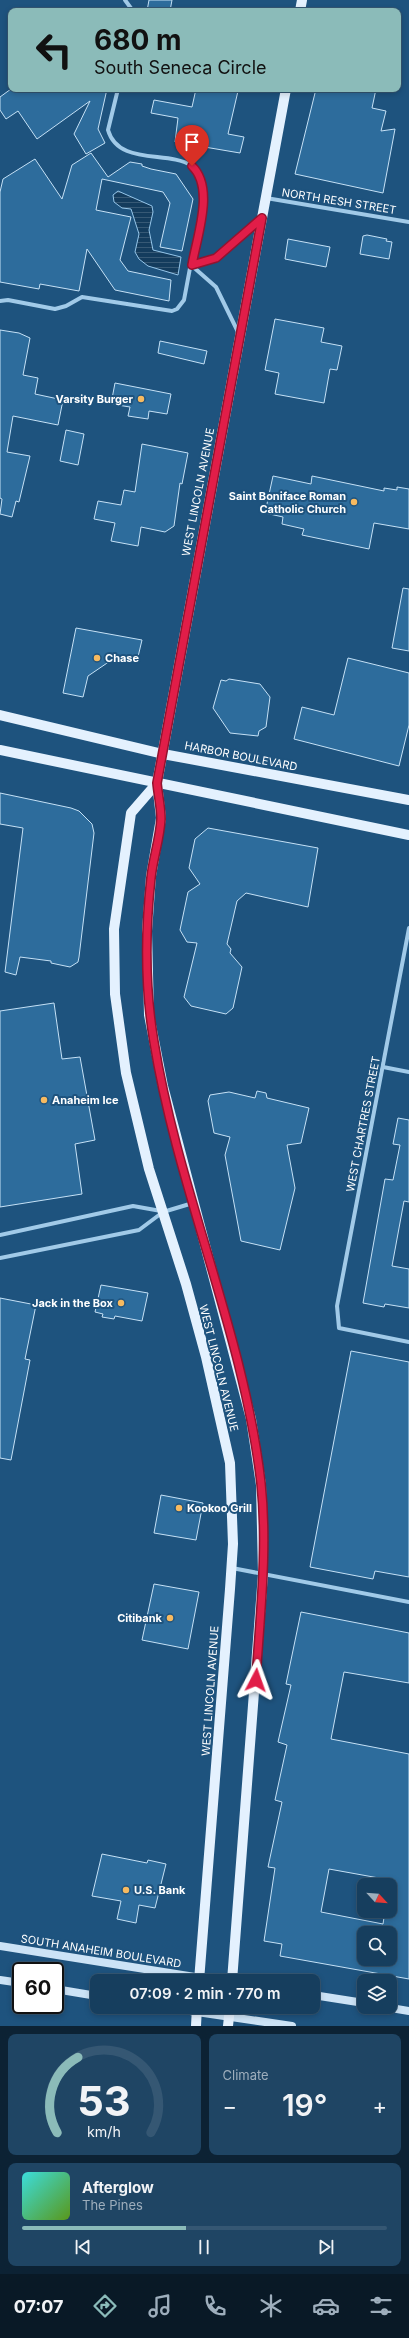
<!DOCTYPE html>
<meta charset="utf-8">
<style>
body{margin:0;font-family:Inter,sans-serif;background:#1f4564;color:#f1f3f6;height:100vh;display:flex;flex-direction:column;font-size:15px;white-space:nowrap}
*{box-sizing:border-box;margin:0}
p{font-size:13px;color:#9eaebc}
.icon{flex:none;width:22px;height:22px;fill:none;stroke:currentColor;stroke-width:2;stroke-linecap:round;stroke-linejoin:round}
.map{position:relative;height:2026px;overflow:hidden}
.drawer{display:flex;flex-direction:column;gap:8px;padding:8px;background:#0c2234;flex:1}
.drawer>*{flex:none}
.guide{position:absolute;left:8px;top:8px;width:393px;height:84px;border-radius:8px;box-shadow:0 2px 6px #0003,0 0 0 1px #355773;background:#8bbbb9;color:#111;overflow:hidden}
.needle{width:26px;rotate:116deg}
.buttons{position:absolute;left:357px;top:1878px;display:grid;gap:8px}
.buttons a{display:grid;place-items:center;width:40px;height:40px;border-radius:8px;background:#163e5e;box-shadow:0 2px 6px #0003,0 0 0 1px #355773;font-size:20px}
.speed{position:absolute;left:12px;top:1962px;display:flex;gap:8px;font-size:20px;font-weight:700;text-align:center}
.speed>*{display:grid;place-content:center;width:52px;height:52px;border-radius:50%;background:#163e5e;box-shadow:0 2px 6px #0003,0 0 0 1px #355773;line-height:1}
.speed .limit{border:2px solid #111;border-radius:6px;background:#fff;color:#111}
.pin{position:absolute;display:grid;place-items:center;width:34px;height:34px;color:#fff;margin:-41px -17px;border-radius:50% 50% 50% 0;rotate:-45deg;box-shadow:0 0 4px #0007}
.pin .icon{rotate:45deg}
.me{position:absolute;width:44px;margin:-22px;rotate:4deg;stroke-linejoin:round;filter:drop-shadow(0 0 3px #0008)}
.turn{display:flex;align-items:center;gap:14px;height:84px;padding:0 20px;font-size:18px}
.turn .icon{width:52px;height:52px;stroke-width:2.5}
.turn b{display:block;font-size:28px;line-height:34px}
.big{font-size:30px;font-weight:600;line-height:1.1}
.drawer .widget{flex:1;display:flex;flex-direction:column;justify-content:center;gap:6px;min-width:0;padding:0 14px;border-radius:8px;background:#1f4564}
.drawer .dial{align-items:center;gap:0}
.dial svg{height:104px;overflow:visible;fill:none;stroke:#355773;stroke-width:7;stroke-linecap:round;text-anchor:middle}
.dial text{fill:#f1f3f6;stroke:none}
.song{display:flex;align-items:center;gap:12px}
.cover{width:48px;height:48px;border-radius:6px;background:linear-gradient(135deg,hsl(180 70% 55%),hsl(90 70% 35%))}
.played{height:4px;border-radius:2px;background:linear-gradient(90deg,#8bbbb9 45%,#355773 45%)}
.keys{display:flex;justify-content:space-around;direction:ltr}
.heat{display:flex;justify-content:space-between;align-items:center;font-size:22px;direction:ltr}
.drawer .tiles{flex:1;display:grid;gap:8px;grid-template-columns:1fr 1fr}
.widget:last-child{grid-column:span 2}
.trip{position:absolute;left:90px;top:1974px;width:230px;height:40px;border-radius:8px;background:#163e5e;box-shadow:0 2px 6px #0003,0 0 0 1px #355773;font-weight:600;line-height:40px;text-align:center}
.tab-bar{display:flex;height:64px;justify-content:space-around;align-items:center;background:#091926;color:#9eaebc}
.tab-bar .icon{width:28px;height:28px}
.tab-bar .on{color:#8bbbb9}
.tab-bar b{font-size:18px;color:#f1f3f6}
.map>svg:first-child{display:block}
</style>
<div class="map">
<svg width="409" height="2026" viewBox="0 0 409 2026">
<defs>
<pattern id="water-rules" width="6" height="5" patternUnits="userSpaceOnUse"><rect width="6" height="5" fill="#143c5d"/><path d="M0 2.5h6" fill="none" stroke="#375975"/></pattern>
</defs>
<rect width="100%" height="100%" fill="#1e537e"/>
<polygon fill="url(#water-rules)" stroke="#95c6ea" points="118,191 152,206 153,212 149,230 153,250 181,257 178,275 148,266 139,259 135,252 139,234 131,209 122,208 114,202 113,195"/>
<g fill="#2d6c9c" stroke="#c5e1f6" fill-rule="evenodd">
<polygon points="149,0 172,0 170,11 147,11"/>
<polygon points="11,89 107,89 98,129 105,143 86,154 74,134 90,101 37,139 18,111 6,119 0,110 0,97"/>
<polygon points="196,89 228,89 238,91 228,134 244,137 240,153 175,142 178,118 151,113 154,100 192,107"/>
<polygon points="316,89 376,89 372,108 386,111 381,131 395,129 383,193 295,174"/>
<polygon points="91,153 108,177 130,162 142,164 142,166 151,169 176,174 193,199 182,251 160,247 170,203 163,192 102,179 96,210 131,217 120,260 128,271 171,280 169,301 115,290 87,249 79,291 40,284 39,289 0,282 0,192 3,179 35,159 62,199 72,165"/>
<polygon points="367,235 387,239 386,241 392,242 389,259 360,254 363,236"/>
<polygon points="288,239 330,247 326,267 285,259"/>
<polygon points="275,319 324,328 321,342 342,346 337,370 330,369 324,403 275,394 279,373 265,370"/>
<polygon points="0,330 19,333 30,338 23,375 38,378 35,394 63,400 58,425 13,416 7,452 30,456 19,502 16,501 12,517 0,514 2,499 0,498"/>
<polygon points="160,341 207,351 204,364 158,353"/>
<polygon points="115,383 171,394 167,414 149,411 148,419 128,416 130,407 111,404"/>
<polygon points="66,430 84,434 78,465 60,461"/>
<polygon points="142,444 188,453 182,484 180,483 174,526 165,532 141,527 138,546 111,541 115,523 94,519 98,501 121,505 124,490 135,492"/>
<polygon points="273,476 311,484 312,476 384,491 384,488 397,490 397,487 409,489 409,529 374,523 369,549 302,535 304,529 282,524 283,517 265,513"/>
<polygon points="403,588 409,589 409,651 392,648"/>
<polygon points="76,628 142,640 137,661 116,657 88,676 83,697 63,693"/>
<polygon points="348,658 409,673 409,725 399,766 294,739 302,707 334,715"/>
<polygon points="229,679 260,684 270,697 266,727 259,731 258,736 230,733 213,708 221,680 226,681"/>
<polygon points="0,793 71,808 79,811 92,824 94,833 79,957 78,962 70,967 51,963 51,961 20,957 16,975 5,972 23,828 0,824"/>
<polygon points="208,828 318,848 308,907 246,893 237,901 227,944 231,949 230,953 242,967 233,1008 226,1014 191,1006 184,997 197,943 187,942 180,930 188,892 200,884 189,868 195,839"/>
<polygon points="54,1003 62,1059 80,1057 95,1140 75,1144 82,1194 0,1207 0,1011"/>
<polygon points="257,1091 266,1093 267,1098 309,1108 301,1143 287,1145 295,1188 280,1250 241,1241 225,1155 230,1137 214,1133 208,1101 210,1095 229,1092 255,1098"/>
<polygon points="398,1118 409,1120 409,1202 404,1201 392,1266 409,1269 409,1308 385,1304 384,1307 363,1303 385,1179 393,1180 400,1145 393,1144"/>
<polygon points="101,1285 148,1293 142,1321 115,1316 114,1319 102,1317 103,1314 95,1312"/>
<polygon points="0,1298 36,1305 25,1359 30,1360 11,1460 0,1458"/>
<polygon points="351,1351 409,1362 409,1577 375,1571 373,1579 310,1567"/>
<polygon points="161,1495 203,1503 196,1540 154,1533"/>
<polygon points="154,1584 199,1592 188,1649 142,1640"/>
<path d="M301,1612l108,21v50l-65,-11 -13,67 78,15v225l-129,-23 2,-12 -18,-3 11,-73 -7,-1 14,-65 -7,-2 12,-55 -9,-3 13,-57 -5,-1zM329,1869l61,11v31h-5l-2,13 -62,-12zM364,1933h26v26h-26z"/>
<polygon points="102,1854 147,1863 148,1860 166,1864 155,1908 139,1905 136,1923 117,1919 121,1901 92,1896"/>
</g>
<g fill="none" stroke-linecap="round" stroke-linejoin="round">
<g stroke="#a1cae8" stroke-width="4">
<polyline points="125,0 133,11"/>
<polyline points="266,198 409,222"/>
<polyline points="191,265 216,287 238,332"/>
<polyline points="191,265 216,258 260,220"/>
<path d="M0,301l8,-1 47,9 11,-3 16,-9 90,14 5,-2 7,-9 19,-101c7,-67 -81,-20 -95,-69l10,-41"/>
<polyline points="409,928 337,1306 339,1328 409,1342"/>
<polyline points="383,1067 409,1072"/>
<polyline points="0,1235 133,1206 161,1211"/>
<polyline points="0,1258 139,1230 163,1212 193,1203"/>
<polyline points="232,1568 409,1602"/>
</g>
<g stroke="#cce3f6" stroke-width="8">
<polyline points="0,1946 220,1981"/>
<polyline points="0,1980 21,1983"/>
<polyline points="55,1989 97,1996"/>
<polyline points="313,1995 364,2003"/>
<polyline points="163,2007 292,2026"/>
<polyline points="385,2007 409,2011"/>
</g>
<g stroke="#e4f1fe" stroke-width="10">
<polyline points="300,11 302,0"/>
<polyline points="0,715 163,754 409,800"/>
<polyline points="0,750 409,835"/>
<polyline points="157,783 131,813 114,929 115,994 126,1073 149,1169 186,1284 206,1357 230,1463 233,1544 230,1589 199,1981"/>
<polyline points="232,1981 263,1574 261,1485 251,1419 163,1086 149,1015 147,931 151,876 161,818 157,783 286,89"/>
<polyline points="196,2026 197,2007"/>
<polyline points="228,2026 230,2007"/>
</g>
</g>
<g fill="none" stroke-linecap="round" stroke-linejoin="round">
<defs>
<path id="route" d="M192,166c23,22 5,70 0,99l24,-7 46,-40 -105,565c1,11 4,24 4,36 -1,20 -8,39 -10,59 -6,54 -6,111 3,164 24,149 90,292 107,441 7,66 -1,132 -5,197"/>
</defs>
<use href="#route" stroke="#92132f" stroke-width="10"/>
<use href="#route" stroke="#e11d48" stroke-width="7"/>
</g>
<g fill="#f7ba60" stroke="#1e537e" stroke-width="1.5">
<circle cx="141" cy="399" r="4"/>
<circle cx="354" cy="502" r="4"/>
<circle cx="97" cy="658" r="4"/>
<circle cx="44" cy="1100" r="4"/>
<circle cx="121" cy="1303" r="4"/>
<circle cx="179" cy="1508" r="4"/>
<circle cx="170" cy="1618" r="4"/>
<circle cx="126" cy="1890" r="4"/>
</g>
<g text-anchor="middle" dominant-baseline="central" stroke-width="4" stroke-linejoin="round" paint-order="stroke">
<g font-size="11" fill="#fff" stroke="#1e537e">
<text transform="translate(339 201) rotate(9)">NORTH RESH STREET</text>
<text transform="translate(198 492) rotate(-79)">WEST LINCOLN AVENUE</text>
<text transform="translate(241 756) rotate(11)">HARBOR BOULEVARD</text>
<text transform="translate(363 1124) rotate(-79)">WEST CHARTRES STREET</text>
<text transform="translate(219 1368) rotate(76)">WEST LINCOLN AVENUE</text>
<text transform="translate(210 1691) rotate(-86)">WEST LINCOLN AVENUE</text>
<text transform="translate(101 1951) rotate(9)">SOUTH ANAHEIM BOULEVARD</text>
</g>
<g font-size="11" font-weight="bold" fill="#fff" stroke="#1e537e" text-anchor="end">
<text x="133" y="399">Varsity Burger</text>
<text x="346" y="496">Saint Boniface Roman<tspan x="346" dy="13">Catholic Church</tspan></text>
<text x="105" y="658" text-anchor="start">Chase</text>
<text x="52" y="1100" text-anchor="start">Anaheim Ice</text>
<text x="113" y="1303">Jack in the Box</text>
<text x="187" y="1508" text-anchor="start">Kookoo Grill</text>
<text x="162" y="1618">Citibank</text>
<text x="134" y="1890" text-anchor="start">U.S. Bank</text>
</g>
</g>
</svg>
<div class="buttons">
<a><svg class="needle" viewBox="-14 -14 28 28"><path d="M0-13l5 13h-10z" fill="#e53935"/><path d="M0 13l5-13h-10z" fill="#9eaebc"/></svg></a>
<a><svg class="icon" aria-label="search" viewBox="0 0 24 24"><circle cx="10" cy="10" r="6"/><path d="M15 15l6 6"/></svg></a>
<a><svg class="icon" aria-label="layers" viewBox="0 0 24 24"><path d="M12 4l9 5-9 5-9-5zM3 14l9 5 9-5"/></svg></a>
</div>
<div class="speed"><div class="limit">60</div></div>
<div class="pin" style="left:192px;top:166px;background:#d93025"><svg class="icon" aria-label="arrive" viewBox="0 0 24 24"><path d="M6 21V4h12l-3 4 3 4H6"/></svg></div>
<svg class="me" style="left:256px;top:1680px" viewBox="-20 -20 40 40"><path d="M0-17L14 15 0 8-14 15z" fill="#e11d48" stroke="#fff" stroke-width="4"/></svg>
<div class="trip">07:09 · 2 min · 770 m</div>
<div class="guide">
<div class="turn"><svg class="icon" aria-label="left" viewBox="0 0 24 24"><path d="M17 20v-9H6M10 6l-5 5 5 5"/></svg><div><b>680 m</b>South Seneca Circle</div></div>
</div>
</div>
<section class="drawer">
<div class="tiles">
<div class="widget dial"><svg viewBox="0 0 100 80">
<path d="M14 69A42 42 0 1 1 86 69"/>
<path d="M14 69A42 42 0 0 1 30 11" stroke="#8bbbb9"/>
<text x="50" y="56" font-size="32" font-weight="700">53</text>
<text x="50" y="72" font-size="11">km/h</text>
</svg></div>
<div class="widget"><p>Climate</p>
<div class="heat"><a>−</a><b class="big">19°</b><a>+</a></div>
</div>
<div class="widget">
<div class="song"><i class="cover"></i><div><b>Afterglow</b><p>The Pines</p></div></div>
<div class="played"></div>
<div class="keys"><svg class="icon" aria-label="previous" viewBox="0 0 24 24"><path d="M18 5L8 12l10 7zM5 5v14"/></svg><svg class="icon" aria-label="pause" viewBox="0 0 24 24"><path d="M8 5v14M16 5v14"/></svg><svg class="icon" aria-label="next" viewBox="0 0 24 24"><path d="M6 5l10 7-10 7zM19 5v14"/></svg></div>
</div>
</div>
</section>
<nav class="tab-bar">
<b>07:07</b>
<svg class="icon on" aria-label="directions" viewBox="0 0 24 24"><path d="M12 3l9 9-9 9-9-9zM9 14v-3h6M13 9l2 2-2 2"/></svg>
<svg class="icon" aria-label="music" viewBox="0 0 24 24"><path d="M9 18V5l10-2v13"/><circle cx="6" cy="18" r="3"/><circle cx="16" cy="16" r="3"/></svg>
<svg class="icon" aria-label="phone" viewBox="0 0 24 24"><path d="M5 4h4l2 5-3 2q2 4 5 5l2-3 5 2v4C11 20 4 13 5 4z"/></svg>
<svg class="icon" aria-label="climate" viewBox="0 0 24 24"><path d="M12 3v18M4 7l16 10M4 17L20 7"/></svg>
<svg class="icon" aria-label="car" viewBox="0 0 24 24"><path d="M5 17H2v-5l4-1 3-4h7l3 4 3 1v5h-3M9 17h6M6 11h13"/><circle cx="7" cy="17" r="2"/><circle cx="17" cy="17" r="2"/></svg>
<svg class="icon" aria-label="filters" viewBox="0 0 24 24"><path d="M4 7h16M4 17h16"/><circle cx="9" cy="7" r="2"/><circle cx="15" cy="17" r="2"/></svg>
</nav>
